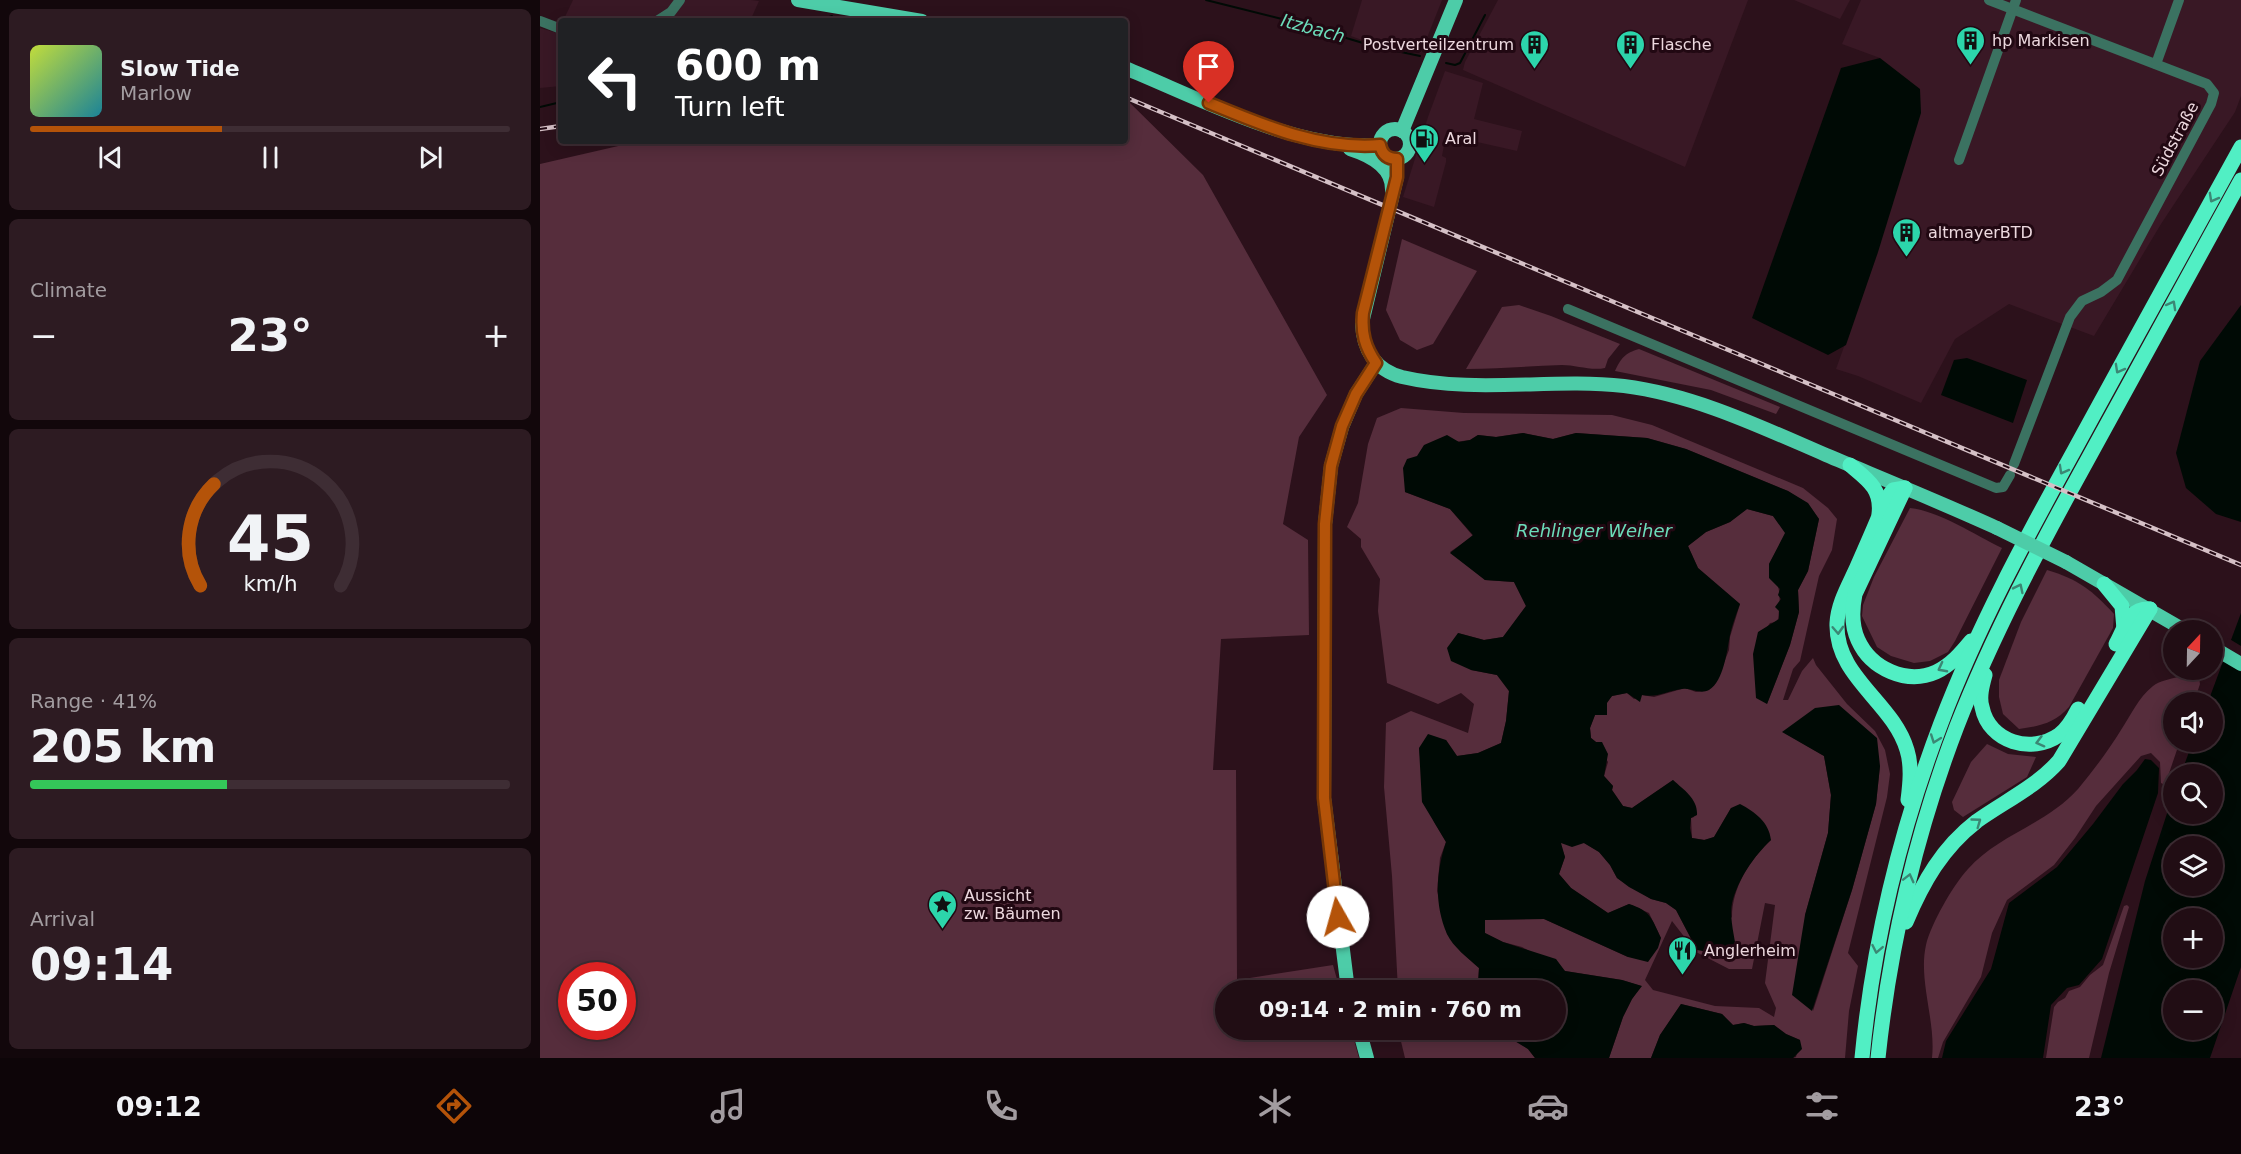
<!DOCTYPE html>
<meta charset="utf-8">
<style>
body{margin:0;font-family:"DejaVu Sans",sans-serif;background:#2d1b22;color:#f1f3f6;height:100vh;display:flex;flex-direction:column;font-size:22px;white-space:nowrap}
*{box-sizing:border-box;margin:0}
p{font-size:20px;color:#a29ca0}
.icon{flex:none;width:33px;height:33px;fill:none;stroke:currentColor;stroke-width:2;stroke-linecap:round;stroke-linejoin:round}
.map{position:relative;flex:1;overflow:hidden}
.details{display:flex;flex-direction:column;gap:9px;padding:9px;background:#12070b;width:540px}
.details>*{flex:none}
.hud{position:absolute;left:18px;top:18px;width:570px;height:126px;border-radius:6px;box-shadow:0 3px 15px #0003,0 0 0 2px #3e2d34;background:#202124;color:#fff;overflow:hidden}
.needle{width:39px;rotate:22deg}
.buttons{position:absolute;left:1623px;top:620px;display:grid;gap:12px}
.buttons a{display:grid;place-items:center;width:60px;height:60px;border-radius:50%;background:#210d14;box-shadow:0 3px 15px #0003,0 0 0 2px #3e2d34;font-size:30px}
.speed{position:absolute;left:18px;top:962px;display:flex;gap:12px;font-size:30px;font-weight:700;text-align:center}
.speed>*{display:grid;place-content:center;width:78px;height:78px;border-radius:50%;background:#210d14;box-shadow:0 3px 15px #0003,0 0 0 2px #3e2d34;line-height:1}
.speed .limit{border:9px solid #d22;background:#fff;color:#111}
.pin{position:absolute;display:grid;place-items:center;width:51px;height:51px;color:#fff;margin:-62px -26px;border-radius:50% 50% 50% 0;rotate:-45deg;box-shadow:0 0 6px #0007}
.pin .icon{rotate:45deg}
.me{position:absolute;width:66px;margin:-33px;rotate:353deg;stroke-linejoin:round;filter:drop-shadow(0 0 4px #0008)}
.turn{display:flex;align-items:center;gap:21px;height:126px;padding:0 18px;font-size:27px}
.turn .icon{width:78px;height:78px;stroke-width:2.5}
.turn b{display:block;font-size:42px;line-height:51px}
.big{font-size:45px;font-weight:700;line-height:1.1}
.details .card{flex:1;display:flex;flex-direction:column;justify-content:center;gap:9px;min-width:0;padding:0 21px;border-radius:9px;background:#2d1b22}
.details .dial{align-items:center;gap:0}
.dial svg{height:156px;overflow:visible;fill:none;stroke:#3e2d34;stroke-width:7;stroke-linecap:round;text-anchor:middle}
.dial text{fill:#f1f3f6;stroke:none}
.song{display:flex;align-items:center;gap:18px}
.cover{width:72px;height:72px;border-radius:9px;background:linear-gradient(135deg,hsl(70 70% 55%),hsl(190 70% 35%))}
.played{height:6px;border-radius:3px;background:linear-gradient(90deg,#b45309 40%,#3e2d34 40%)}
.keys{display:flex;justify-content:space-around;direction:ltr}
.heat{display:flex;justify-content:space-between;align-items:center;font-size:33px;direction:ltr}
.charge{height:9px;border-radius:4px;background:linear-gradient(90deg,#34c759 41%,#3e2d34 0)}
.trip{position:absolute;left:675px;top:980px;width:351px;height:60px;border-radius:30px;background:#210d14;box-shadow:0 3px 15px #0003,0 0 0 2px #3e2d34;font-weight:700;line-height:60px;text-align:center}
.tabs{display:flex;height:96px;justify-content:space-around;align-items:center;background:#0d0508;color:#a29ca0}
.tabs .icon{width:42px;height:42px}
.tabs .on{color:#b45309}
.tabs b{font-size:27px;color:#f1f3f6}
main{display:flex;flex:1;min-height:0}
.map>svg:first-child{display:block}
</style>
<main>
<section class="details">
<div class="card">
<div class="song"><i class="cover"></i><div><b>Slow Tide</b><p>Marlow</p></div></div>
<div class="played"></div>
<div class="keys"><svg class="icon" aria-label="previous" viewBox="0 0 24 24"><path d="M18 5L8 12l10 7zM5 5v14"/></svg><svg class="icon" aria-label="pause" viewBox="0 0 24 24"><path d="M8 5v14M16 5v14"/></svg><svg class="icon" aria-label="next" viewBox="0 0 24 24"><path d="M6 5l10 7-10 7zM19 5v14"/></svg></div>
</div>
<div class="card"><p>Climate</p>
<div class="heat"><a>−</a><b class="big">23°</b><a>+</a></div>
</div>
<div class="card dial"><svg viewBox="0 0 100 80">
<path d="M14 69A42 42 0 1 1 86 69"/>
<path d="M14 69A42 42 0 0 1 21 17" stroke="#b45309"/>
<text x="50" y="56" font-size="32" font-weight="700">45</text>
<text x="50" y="72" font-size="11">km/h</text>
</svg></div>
<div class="card"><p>Range · 41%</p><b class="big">205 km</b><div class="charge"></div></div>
<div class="card"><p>Arrival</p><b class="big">09:14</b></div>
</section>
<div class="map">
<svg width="1701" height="1058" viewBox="0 0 1701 1058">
<rect width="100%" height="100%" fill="#2c111b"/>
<g fill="#391825">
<polygon points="33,0 211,0 219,1 210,21 23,21"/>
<polygon points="822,0 902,0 881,53 838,46 811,36"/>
<polygon points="958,0 1208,0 1145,167 923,70 925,62"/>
<polygon points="1254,0 1310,0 1300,19"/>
<polygon points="1321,0 1701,0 1701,96 1695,112 1621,224 1554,336 1469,304 1415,339 1381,403 1318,376 1296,369 1338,252 1340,58 1302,44"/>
<polygon points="21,24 21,86 0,88 0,28 17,33"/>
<polygon points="905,71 943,83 934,119 982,131 977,151 906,135 902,156 906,158 906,162 894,207 863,197 888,117"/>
</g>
<g fill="#562d3c" fill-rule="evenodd">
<path d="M585,98l78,77 124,220 -28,42 -16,87 25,16 1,95 -88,4 -8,131h23l1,210 96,-15 7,25h-114v39h125l8,29h-819v-894l100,-23h485zM32,975h50v51h-50z"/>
<polygon points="862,239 937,271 893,344 877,350 860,340 846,310"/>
<path d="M979,305l32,11 69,28 -12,15 -3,9c-14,3 -29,-3 -43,-3 -32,1 -64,4 -96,4l36,-62z"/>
<path d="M1099,349l141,58 -4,7 -65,-24 -96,-19c6,-13 10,-18 24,-22z"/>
<path d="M861,408l63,5 148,2 40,10 151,63 25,20 9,11 -5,31 -13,26 -19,85 -7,8 -10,31h5l14,-29 11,-13 3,7 31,39 28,27 10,19 5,24 -3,23 -39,156 10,13 -9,45 -4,47h-52l3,-1 4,-17 -14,-6 -12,-9 -20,1 -10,-3 -11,2 -11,-11 -41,-10 -21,31 -9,23h-42l14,-41 9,-18 9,-13 -19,-6 -57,-9 -43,-24 -19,-5 -18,-9v-13l59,-1 84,38 33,-19 -12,-25 -20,-9 -21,9 -37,-25 -12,-14 6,-17 -5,-14h24l15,9 11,13 7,13 34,21 15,4 10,7 21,40 35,-33c0,-30 18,-57 39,-77l-40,-32 -17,29 -9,3 -13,-2 -1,-20 3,-1 -21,-37 -41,28 -9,-2 -11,-16 1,-4 -9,-10 4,-14 -12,-20 -5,-4 -1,-10 5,-13 17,-19 15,-3 7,6 8,-4 12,2 31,-9 11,4 12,-2 8,-7 13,-33 1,-13 10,-33 -42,-36 -10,-22 18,-14 24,-10 17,-13 26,7 13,17 -17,31c9,20 12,25 10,46 -1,8 1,12 -9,13l-5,7 2,74 23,-59 9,-33 -1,-22 10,-19 11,-52 -11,-15 -20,-13 -102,-42 -39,-11 -71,-5 -23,6 -30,-6 -27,4 -18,-2 -8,5 -46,6 -19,37v9l45,17 23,27 -23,16 35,28 29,2 12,24 -23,31 -19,3 -26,-7 13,37 26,5 12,16 -3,30 -5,22 -23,10 -21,3 -11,-16 -27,8 3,25 12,49 12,20 -6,16 -3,33 10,43 14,18 18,16 -1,16 -11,6h-69l-6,-114 -8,-89 2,-64 25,-12 57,22 6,-29 -13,-11 -23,11 -51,-21 -9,-72 2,-32 -19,-32v-8l-14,-12 11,-24 10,-59 9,-26zM1243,732l97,34 -4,38 -24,86 -39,121 -8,-96 23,-82 3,-38 -7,-39zM1225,903l10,2 -10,78 11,25 -2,9 -15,-9 -44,-2 -62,-16 -8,-10 27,-59 24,31 33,17h23z"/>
<path d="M1370,508c29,3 65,27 92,40l-47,93 -7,11 -18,9 -16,2 -23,-7 -14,-9 -15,-31 1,-11 11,-28z"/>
<path d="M1507,570c31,9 46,21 67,44l-1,14 -44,79c-14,16 -29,19 -50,22l-16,-15 -4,-17v-17l22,-58z"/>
<path d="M1638,677l21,1 1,6 -6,18h-20v39h6l-15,44 -4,-2 -1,-21 -9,-9 -10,3 -45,50 -21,32 -21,27 -47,35 -15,33 -11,44 -38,65 -5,16h-6c4,-37 -14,-78 -6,-113 5,-21 27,-60 42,-76 30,-34 79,-45 110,-80 15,-18 30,-38 43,-59 10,-15 17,-32 32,-44 6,-5 17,-7 25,-9z"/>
<polygon points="1447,744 1468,754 1496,757 1487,777 1423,817 1414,810 1412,802 1431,762"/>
<polygon points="1587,905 1589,907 1569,973 1549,1058 1506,1058 1514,1007 1518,1002 1525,998 1529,991 1540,987 1550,975 1563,965 1584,906"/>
<polygon points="858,1029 955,1029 988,1049 995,1058 865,1058"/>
</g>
<g fill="#000a05" fill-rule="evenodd">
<polygon points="1340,58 1380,89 1381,113 1338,252 1306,345 1288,355 1212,318 1301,68"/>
<polygon points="1701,305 1701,522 1676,514 1646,488 1636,453 1660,361"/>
<polygon points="1427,358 1487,380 1473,423 1401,395 1414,360"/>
<path d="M983,433l30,6 23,-6 71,5 39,11 102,42 20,12 11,16 -11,52 -10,19 1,22 -9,33 -23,59 -11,-6 -3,-44 5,-22 21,-13v-8l-4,-4 6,-8 -3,-4 2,-6 -11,-11v-14l16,-31 -12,-17 -26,-7 -17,13 -24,10 -18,14 10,22 42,36c-4,11 -8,21 -10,31 -3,15 -6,46 -21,55 -10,5 -18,-3 -27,-1 -15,2 -25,9 -40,6l-2,7 -13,-9 -15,3 -5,7v12h-12l-5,13 1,10 5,4h6l6,12 -4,22 9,10 -1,4 11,16 9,2 41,-28c11,10 25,19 24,35l-6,3 -1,10 2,10 12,2 10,-3 17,-29 9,-4c15,8 29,18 31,36 -17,16 -33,39 -39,63 -3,15 3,35 5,51h-17l-23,-4 -21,-40 -10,-7 -15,-4 -22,-12 -12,-9 -7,-13 -11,-13 -15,-9 -12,4 -11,-4 4,14 -6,17 12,14 37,25 21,-9c22,7 23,15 32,34l-3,10 -10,14 -20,-5 -84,-38 -59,1v13l18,9 53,17 9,12 57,9 20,6 -10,13 -9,18 -14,41h-74l-7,-9 -33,-20h61v-39h-89l11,-6 1,-16c-11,-10 -26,-21 -32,-34 -13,-30 -11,-62 -1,-92l-24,-40 -3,-54 9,-14 18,6 11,16 21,-3 23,-10 5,-22 3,-30 -12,-16 -26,-5 -20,-9 -4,-13 11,-15 26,7 19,-3 23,-31 -12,-24 -29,-2 -35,-27 23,-18 -23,-26 -45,-17 -2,-24 4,-9 10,-3 7,-11 23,-10 12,7 11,-2 8,-5 18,2z"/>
<path d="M1701,613v354l-31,91h-109l44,-177 28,-86 1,18h38v-39h-31l12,-33h19v-39h-4zM1634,846h38v39h-38zM1634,918h38v39h-38zM1634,990h38v39h-38z"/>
<polygon points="1299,705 1337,738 1340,766 1336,804 1312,890 1272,1011 1252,995 1265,915 1288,833 1291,795 1284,756 1242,732 1275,708"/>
<polygon points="1605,759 1611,760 1619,768 1618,793 1562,959 1539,985 1527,988 1511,1005 1503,1058 1402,1058 1406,1041 1451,969 1469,903 1517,867 1553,824 1583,784 1597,770"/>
<polygon points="1141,1004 1182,1014 1193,1025 1204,1023 1214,1026 1234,1025 1246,1034 1260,1040 1262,1049 1253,1058 1111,1058 1120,1035"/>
</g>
<polygon fill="#2c111b" points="1688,638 1701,646 1701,672 1680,659"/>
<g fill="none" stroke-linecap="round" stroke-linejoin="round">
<g stroke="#000a05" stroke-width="2">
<polyline points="666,0 746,20 833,46 880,56"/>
<polyline points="279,21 292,16"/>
<polyline points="906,63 915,65 920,63 945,15"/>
<polyline points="0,107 21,102"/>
</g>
<g stroke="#3b7261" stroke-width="10">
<polyline points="1449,0 1667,84 1674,93 1671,104 1577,280 1561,292 1542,301 1530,317 1474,464"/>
<polyline points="0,21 21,29"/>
<polyline points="117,21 131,12 140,0"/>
<polyline points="1616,64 1639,0"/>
<polyline points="1419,160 1476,0"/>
<polyline points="1028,309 1456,488 1463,487 1470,475"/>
</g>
<g stroke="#4dcca8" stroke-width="14">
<polyline points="258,0 382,21"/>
<path d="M585,68c76,31 172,83 255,77"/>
<circle cx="855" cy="144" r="15"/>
<polyline points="862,131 916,0"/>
<path d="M810,149c19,6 43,17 42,41"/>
<path d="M857,159v18l-35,146c1,27 13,47 40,54 73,17 148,1 222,9 71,9 137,41 202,69 57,24 114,47 171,73"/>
<polyline points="1526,562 1644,630"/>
<polyline points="1672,647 1701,664"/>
<polyline points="808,990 784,798 785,524 791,466 802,427 816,394 836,363"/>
<polyline points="819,1029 827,1058"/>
</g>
<g stroke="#51efc4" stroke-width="15">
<path d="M1310,465c18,15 32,24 29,49"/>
<path d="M1365,488l-12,2 -7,9c-9,23 -19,45 -29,68 -8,18 -19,36 -20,56 -2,54 56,79 70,127 5,16 3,34 1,50"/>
<path d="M1365,488l-50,106c-3,15 -4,31 3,46 13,29 49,45 78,32 15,-7 25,-19 35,-31"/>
<polyline points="1564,584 1582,606 1584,629"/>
<path d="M1576,644c9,-16 12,-36 34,-35"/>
<path d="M1445,675c-3,11 -6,22 -3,32 7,36 50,47 77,28 9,-7 14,-16 19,-26"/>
<path d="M1366,922c17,-40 36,-74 71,-101 28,-20 59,-34 82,-60l91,-152"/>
<path d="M1322,1058c11,-115 38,-227 79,-335 36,-95 85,-185 134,-274 55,-101 111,-202 166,-302"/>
<path d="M1338,1058c12,-113 38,-225 79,-332 36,-92 83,-180 131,-267 51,-93 102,-186 153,-279"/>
</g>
<defs>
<g id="rail">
<polyline points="585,97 1701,565"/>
<polyline points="0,129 21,126"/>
</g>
</defs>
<use href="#rail" stroke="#d5c0c6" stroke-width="4.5"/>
<use href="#rail" stroke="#210812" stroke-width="2" stroke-dasharray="7" stroke-linecap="butt"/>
<polyline stroke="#4dcca8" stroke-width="14" points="1457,528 1526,562"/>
</g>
<defs><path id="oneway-chevron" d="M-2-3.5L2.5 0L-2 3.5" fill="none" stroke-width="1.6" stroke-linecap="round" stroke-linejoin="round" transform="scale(1.5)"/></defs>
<g stroke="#3b8774">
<use href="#oneway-chevron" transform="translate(1673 198) rotate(119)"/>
<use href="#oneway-chevron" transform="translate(1632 305) rotate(-61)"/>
<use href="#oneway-chevron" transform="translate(1579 369) rotate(119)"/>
<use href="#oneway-chevron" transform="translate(1523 470) rotate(119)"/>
<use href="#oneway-chevron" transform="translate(1479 588) rotate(-64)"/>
<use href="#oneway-chevron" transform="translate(1298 630) rotate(87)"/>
<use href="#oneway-chevron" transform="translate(1402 668) rotate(152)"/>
<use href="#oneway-chevron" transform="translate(1395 739) rotate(110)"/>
<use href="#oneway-chevron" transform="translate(1500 742) rotate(165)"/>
<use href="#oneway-chevron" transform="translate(1437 822) rotate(-36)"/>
<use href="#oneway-chevron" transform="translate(1369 878) rotate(-76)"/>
<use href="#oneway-chevron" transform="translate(1337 949) rotate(101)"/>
</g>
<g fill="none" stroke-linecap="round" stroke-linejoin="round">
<defs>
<path id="route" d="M669,103c53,22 111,47 171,42 2,9 7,14 17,14v18l-34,136c-2,20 2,34 13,50l-20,31 -14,32 -11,40 -6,58 -1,274 14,119"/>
</defs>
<use href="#route" stroke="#753606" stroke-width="15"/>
<use href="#route" stroke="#b45309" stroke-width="10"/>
</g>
<defs>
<symbol id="building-pin" viewBox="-11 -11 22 30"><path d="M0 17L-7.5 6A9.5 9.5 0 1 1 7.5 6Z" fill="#2cd5ab" stroke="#210812"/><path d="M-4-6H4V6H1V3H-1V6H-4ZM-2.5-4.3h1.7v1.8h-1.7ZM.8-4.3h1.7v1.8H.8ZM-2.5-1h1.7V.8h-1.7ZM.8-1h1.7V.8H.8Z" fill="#111"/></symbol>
<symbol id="fuel-pin" viewBox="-11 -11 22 30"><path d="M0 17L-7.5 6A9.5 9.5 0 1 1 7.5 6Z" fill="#2cd5ab" stroke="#210812"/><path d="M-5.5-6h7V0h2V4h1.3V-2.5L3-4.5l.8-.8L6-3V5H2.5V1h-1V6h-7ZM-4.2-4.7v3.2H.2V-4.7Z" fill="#111"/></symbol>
<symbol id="sight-pin" viewBox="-11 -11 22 30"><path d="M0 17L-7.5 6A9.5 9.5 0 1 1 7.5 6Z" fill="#2cd5ab" stroke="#210812"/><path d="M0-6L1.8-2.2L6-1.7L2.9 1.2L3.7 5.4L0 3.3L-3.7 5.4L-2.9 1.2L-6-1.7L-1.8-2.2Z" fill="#111"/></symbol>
<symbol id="restaurant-pin" viewBox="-11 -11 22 30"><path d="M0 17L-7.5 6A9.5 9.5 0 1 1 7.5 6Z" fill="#2cd5ab" stroke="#210812"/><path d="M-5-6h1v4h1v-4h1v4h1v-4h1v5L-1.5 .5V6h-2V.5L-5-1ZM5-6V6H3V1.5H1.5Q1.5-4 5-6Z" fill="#111"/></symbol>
</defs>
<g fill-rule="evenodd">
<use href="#building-pin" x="1414" y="24" width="33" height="45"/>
<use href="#building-pin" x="978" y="28" width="33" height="45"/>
<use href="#building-pin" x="1074" y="28" width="33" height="45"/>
<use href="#fuel-pin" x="868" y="122" width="33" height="45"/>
<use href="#building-pin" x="1350" y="216" width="33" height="45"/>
<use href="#sight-pin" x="386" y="888" width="33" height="45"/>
<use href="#restaurant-pin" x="1126" y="934" width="33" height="45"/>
</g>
<g text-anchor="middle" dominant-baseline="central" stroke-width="6" stroke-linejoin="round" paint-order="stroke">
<g font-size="16" fill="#ecd8de" stroke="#210812" text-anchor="start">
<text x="1452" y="40">hp Markisen</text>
<text x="974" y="44" text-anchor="end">Postverteilzentrum</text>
<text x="1111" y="44">Flasche</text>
<text x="905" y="138">Aral</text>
<text x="1388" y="232">altmayerBTD</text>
<text x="424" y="895">Aussicht<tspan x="424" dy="18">zw. Bäumen</tspan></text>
<text x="1164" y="950">Anglerheim</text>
</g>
<g font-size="16" fill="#ecd8de" stroke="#210812">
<text transform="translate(1635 139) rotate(-62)">Südstraße</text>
</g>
<g font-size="18" font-style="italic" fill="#6cdcba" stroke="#210812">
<text transform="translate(773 28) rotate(15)">Itzbach</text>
<text x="1054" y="530">Rehlinger Weiher</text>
</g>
</g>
</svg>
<div class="buttons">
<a><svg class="needle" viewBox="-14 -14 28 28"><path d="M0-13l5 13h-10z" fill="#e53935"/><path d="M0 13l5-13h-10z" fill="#a29ca0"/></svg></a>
<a><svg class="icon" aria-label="sound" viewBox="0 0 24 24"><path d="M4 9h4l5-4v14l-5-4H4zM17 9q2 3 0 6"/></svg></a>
<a><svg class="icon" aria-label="search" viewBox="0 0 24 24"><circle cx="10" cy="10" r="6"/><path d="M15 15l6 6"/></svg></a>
<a><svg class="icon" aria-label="layers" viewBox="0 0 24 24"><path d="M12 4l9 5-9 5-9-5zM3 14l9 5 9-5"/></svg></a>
<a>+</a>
<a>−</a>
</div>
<div class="speed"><div class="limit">50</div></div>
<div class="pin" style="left:669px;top:103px;background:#d93025"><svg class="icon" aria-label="arrive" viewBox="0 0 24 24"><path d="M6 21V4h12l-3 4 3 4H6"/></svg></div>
<svg class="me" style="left:798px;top:917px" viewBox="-20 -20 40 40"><circle r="19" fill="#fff"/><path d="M0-13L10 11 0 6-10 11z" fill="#b45309"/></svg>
<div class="trip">09:14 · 2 min · 760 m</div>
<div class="hud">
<div class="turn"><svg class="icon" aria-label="left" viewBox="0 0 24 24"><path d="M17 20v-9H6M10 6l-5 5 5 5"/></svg><div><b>600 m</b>Turn left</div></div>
</div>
</div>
</main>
<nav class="tabs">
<b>09:12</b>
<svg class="icon on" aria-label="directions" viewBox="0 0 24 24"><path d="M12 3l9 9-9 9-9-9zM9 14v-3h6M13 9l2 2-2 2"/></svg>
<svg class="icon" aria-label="music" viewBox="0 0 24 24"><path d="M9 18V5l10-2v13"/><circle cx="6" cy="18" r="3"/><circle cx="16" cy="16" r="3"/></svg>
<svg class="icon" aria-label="phone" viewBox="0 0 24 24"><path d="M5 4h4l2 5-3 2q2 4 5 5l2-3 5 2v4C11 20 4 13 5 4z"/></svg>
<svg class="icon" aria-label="climate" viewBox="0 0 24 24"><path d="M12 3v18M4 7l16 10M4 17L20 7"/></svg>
<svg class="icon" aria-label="car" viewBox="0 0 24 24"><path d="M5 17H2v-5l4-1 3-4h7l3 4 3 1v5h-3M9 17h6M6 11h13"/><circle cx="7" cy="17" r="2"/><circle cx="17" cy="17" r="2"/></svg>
<svg class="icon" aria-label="filters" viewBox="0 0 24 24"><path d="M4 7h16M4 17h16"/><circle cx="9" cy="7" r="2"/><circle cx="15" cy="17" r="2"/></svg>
<b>23°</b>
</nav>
